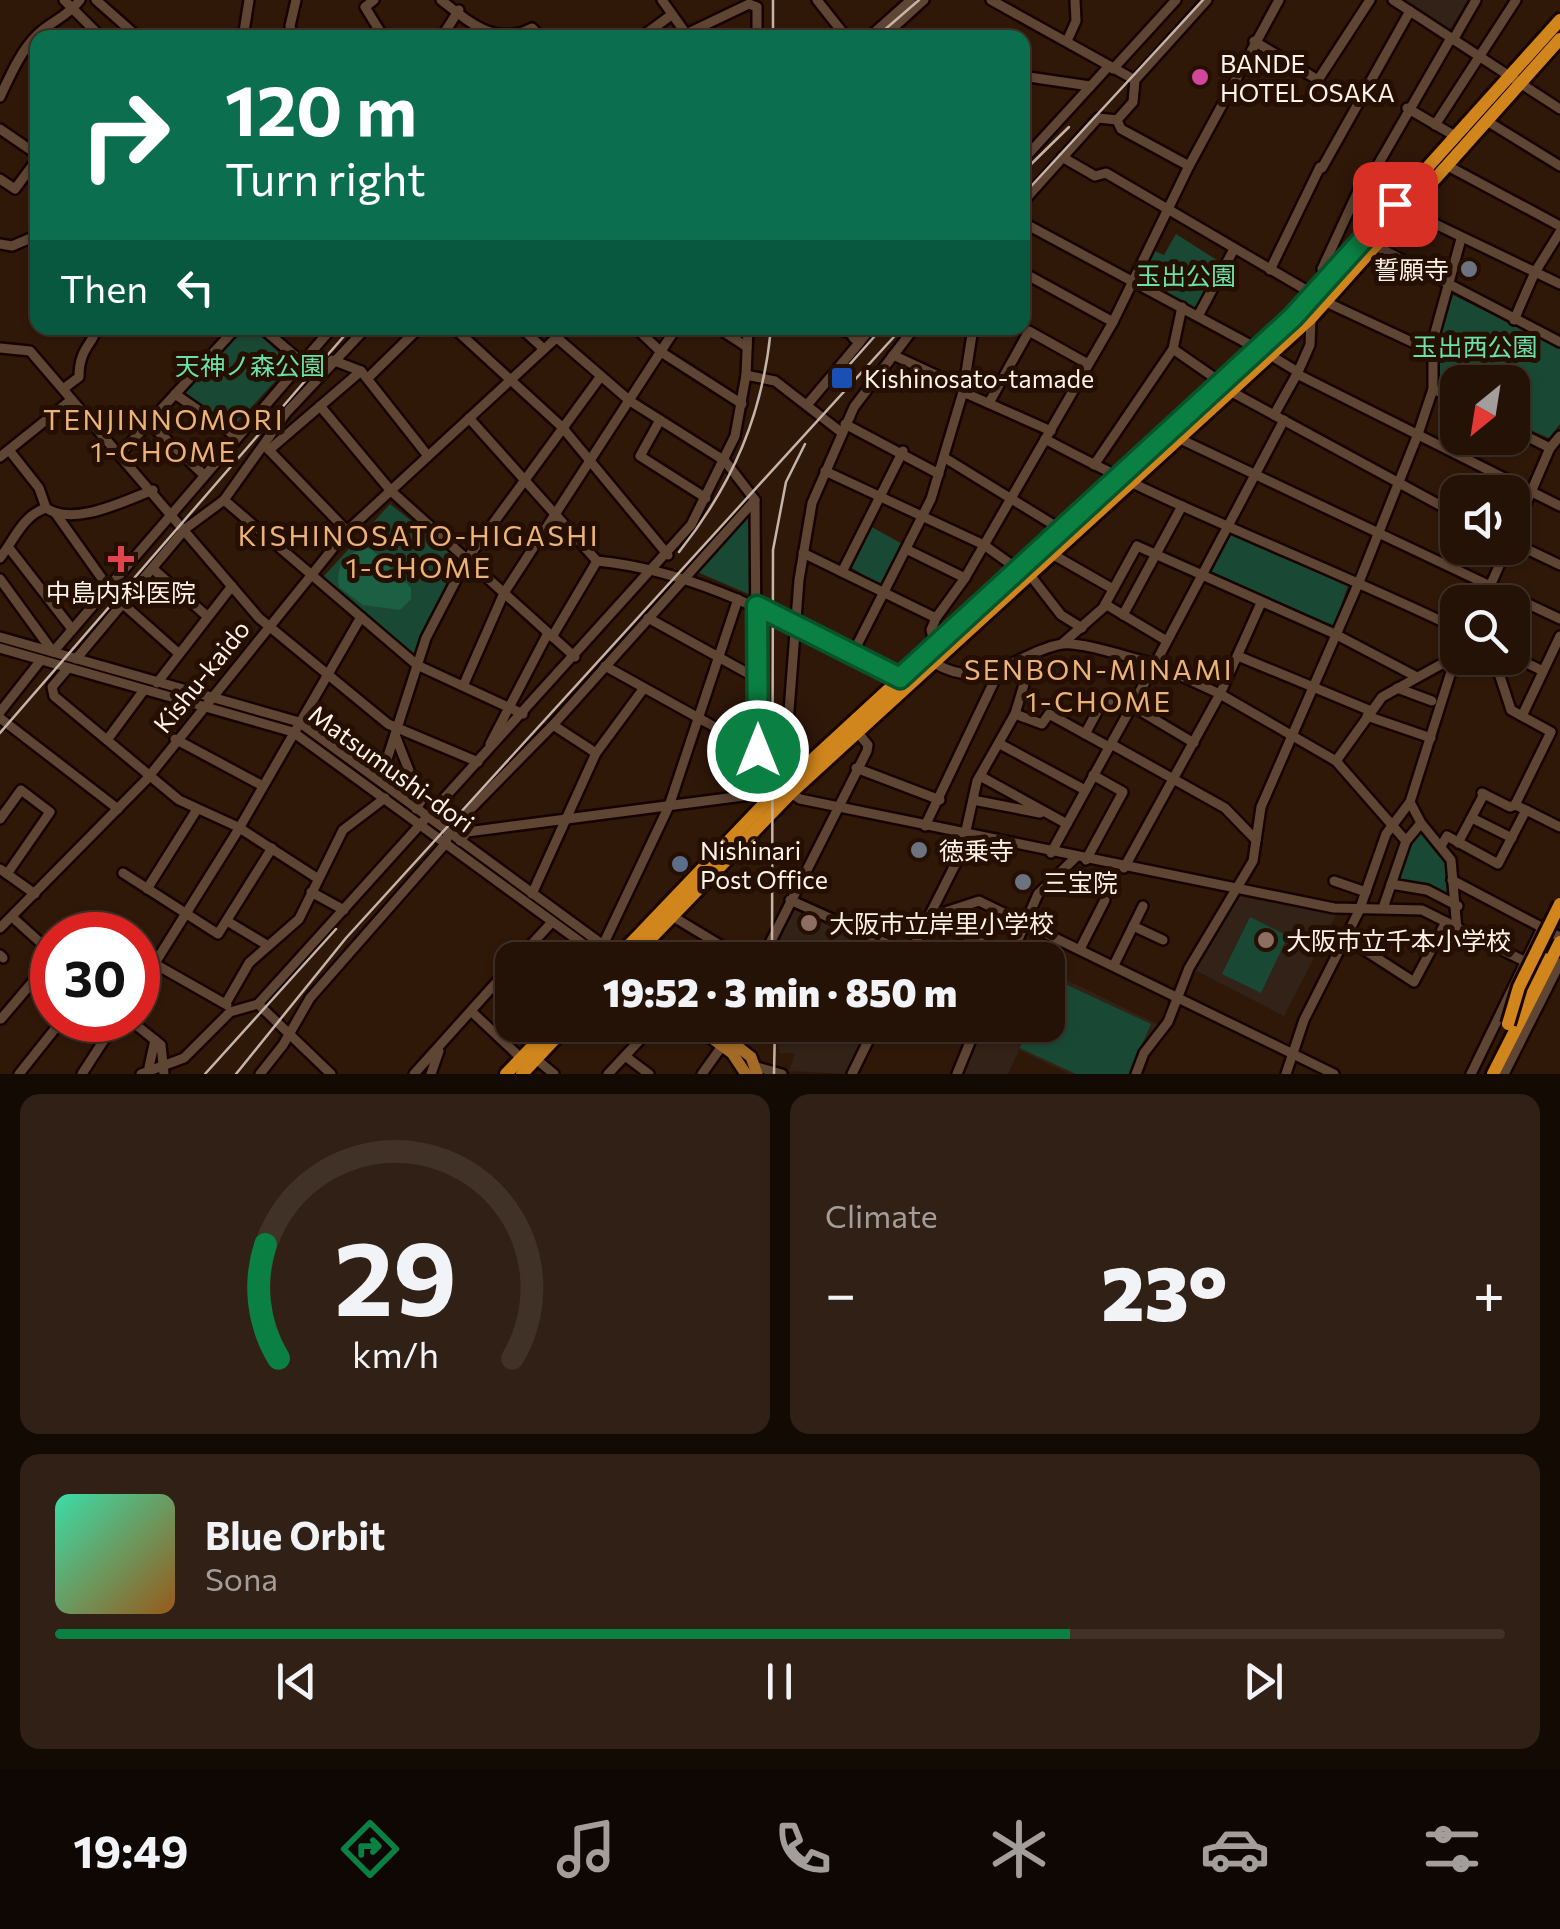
<!DOCTYPE html>
<meta charset="utf-8">
<style>
body{margin:0;font-family:Commissioner,"Noto Sans JP",sans-serif;background:#302015;color:#f1f3f6;height:100vh;display:flex;flex-direction:column;font-size:38px;white-space:nowrap}
*{box-sizing:border-box;margin:0}
p{font-size:32px;color:#a39e9b}
.icon{flex:none;width:55px;height:55px;fill:none;stroke:currentColor;stroke-width:2;stroke-linecap:round;stroke-linejoin:round}
.map{position:relative;height:1074px;overflow:hidden}
.details{display:flex;flex-direction:column;gap:20px;padding:20px;background:#140a04;flex:1}
.details>*{flex:none}
.top-card{position:absolute;left:30px;top:30px;width:1000px;height:305px;border-radius:20px;box-shadow:0 2px 8px #0004,0 0 0 2px #413228;background:#0b6e4f;color:#fff;overflow:hidden}
.needle{width:65px;rotate:210deg}
.controls{position:absolute;left:1440px;top:365px;display:grid;gap:20px}
.controls a{display:grid;place-items:center;width:90px;height:90px;border-radius:20px;background:#241207;box-shadow:0 2px 8px #0004,0 0 0 2px #413228;font-size:50px}
.speed{position:absolute;left:30px;top:912px;display:flex;gap:20px;font-size:50px;font-weight:700;text-align:center}
.speed>*{display:grid;place-content:center;width:130px;height:130px;border-radius:50%;background:#241207;box-shadow:0 2px 8px #0004,0 0 0 2px #413228;line-height:1}
.speed .limit{border:15px solid #d22;background:#fff;color:#111}
.pin{position:absolute;display:grid;place-items:center;width:85px;height:85px;color:#fff;margin:-42px;border-radius:20px;box-shadow:0 5px 15px #0006}
.me{position:absolute;width:110px;margin:-55px;rotate:0deg;stroke-linejoin:round;filter:drop-shadow(0 0 8px #0008)}
.turn{display:flex;align-items:center;gap:35px;height:210px;padding:0 30px;font-size:45px}
.turn .icon{width:130px;height:130px;stroke-width:2.5}
.turn b{display:block;font-size:70px;line-height:85px}
.then{display:flex;align-items:center;height:95px;padding:0 30px;background:#0003;gap:20px;font-size:38px}
.big{font-size:75px;font-weight:800;line-height:1.1}
.details .tile{flex:1;display:flex;flex-direction:column;justify-content:center;gap:15px;min-width:0;padding:0 35px;border-radius:20px;background:#302015}
.details .dial{align-items:center;gap:0}
.dial svg{height:260px;overflow:visible;fill:none;stroke:#413228;stroke-width:7;stroke-linecap:round;text-anchor:middle}
.dial text{fill:#f1f3f6;stroke:none}
.song{display:flex;align-items:center;gap:30px}
.cover{width:120px;height:120px;border-radius:15px;background:linear-gradient(135deg,hsl(160 70% 55%),hsl(30 70% 35%))}
.played{height:10px;border-radius:5px;background:linear-gradient(90deg,#0b8043 70%,#413228 70%)}
.keys{display:flex;justify-content:space-around;direction:ltr}
.heat{display:flex;justify-content:space-between;align-items:center;font-size:55px;direction:ltr}
.details .tiles{flex:1;display:grid;gap:20px;grid-template-columns:1fr 1fr}
.tile:last-child{grid-column:span 2}
.trip{position:absolute;left:495px;top:942px;width:570px;height:100px;border-radius:20px;background:#241207;box-shadow:0 2px 8px #0004,0 0 0 2px #413228;font-weight:800;line-height:100px;text-align:center}
.menu{display:flex;height:160px;justify-content:space-around;align-items:center;background:#0e0703;color:#a39e9b}
.menu .icon{width:70px;height:70px}
.menu .active{color:#0b8043}
.menu b{font-size:45px;color:#f1f3f6}
.map>svg:first-child{display:block}
</style>
<div class="map">
<svg width="1560" height="1074" viewBox="0 0 1560 1074">
<rect width="100%" height="100%" fill="#301809"/>
<g fill="#322218">
<polygon points="1397,0 1468,0 1448,32"/>
<polygon points="1239,894 1338,911 1284,1016 1193,969"/>
<polygon points="801,909 902,955 904,959 781,960 781,936 792,910"/>
<polygon points="1048,971 1161,1026 1133,1074 1070,1074 1019,1050 1008,1074 960,1074 982,1025 1048,1025"/>
<polygon points="780,1025 871,1025 847,1074 789,1071 795,1053 779,1053"/>
</g>
<g fill="#194934">
<polygon points="1176,234 1223,264 1196,313 1137,281 1150,249 1164,255"/>
<polygon points="1453,295 1560,348 1560,424 1549,438 1513,423 1512,382 1458,382 1457,395 1437,382 1437,346"/>
<polygon points="243,328 252,328 291,364 233,427 186,395 185,389"/>
<polygon points="390,504 457,557 459,564 421,634 417,652 411,655 323,577"/>
<polygon points="747,515 752,517 753,596 695,571"/>
<polygon points="870,526 904,545 880,586 849,566"/>
<polygon points="1231,535 1349,583 1334,626 1211,577 1208,572"/>
<polygon points="1419,828 1444,855 1450,898 1430,886 1396,880 1407,845"/>
<polygon points="1250,917 1288,936 1261,993 1222,974"/>
<polygon points="1052,978 1151,1024 1129,1074 1076,1074 1020,1048 1030,1025 1048,1025"/>
</g>
<path fill="#1c6044" d="M370,548l41,40v11l-11,11 -37,-5 -24,-18c-5,-21 10,-38 31,-39z"/>
<g fill="none" stroke-linecap="round" stroke-linejoin="round">
<defs>
<g id="minor">
<polyline points="64,0 102,38"/>
<polyline points="96,0 139,38"/>
<polyline points="374,0 365,7 384,38"/>
<path d="M441,0c28,22 55,47 91,28l10,10"/>
<polyline points="662,0 687,35"/>
<polyline points="817,0 847,38"/>
<polyline points="991,0 1135,80"/>
<polyline points="1393,0 1560,109"/>
<polyline points="686,34 749,4 757,7 757,38"/>
<polyline points="243,38 249,0"/>
<polyline points="293,38 290,26 296,0"/>
<polyline points="441,38 459,10"/>
<polyline points="640,38 670,16"/>
<polyline points="868,38 911,0"/>
<polyline points="882,38 924,0"/>
<polyline points="1453,40 1476,0"/>
<polyline points="1067,41 1076,21 1075,0"/>
<polyline points="1254,41 1318,80 1370,0"/>
<polyline points="1113,69 1176,0"/>
<polyline points="1022,76 1090,86"/>
<path d="M0,97c10,-21 20,-45 37,-62 14,-14 29,-17 43,-35"/>
<polyline points="1407,108 1455,136"/>
<polyline points="1117,120 1133,102 1135,80 1207,0"/>
<polyline points="1487,121 1560,166"/>
<polyline points="1435,125 1516,0"/>
<polyline points="0,129 38,155"/>
<polyline points="1062,157 1095,176 1106,173 1313,294"/>
<polyline points="1022,161 1109,66"/>
<polyline points="1448,166 1560,226"/>
<polyline points="1322,168 1410,11"/>
<polyline points="0,179 15,189 38,158"/>
<polyline points="1364,189 1451,38"/>
<polyline points="1022,203 1098,118 1117,120 1121,129 1189,166"/>
<polyline points="1406,210 1560,284"/>
<polyline points="1022,222 1258,349"/>
<polyline points="0,244 12,246 38,235"/>
<polyline points="1376,246 1560,342"/>
<polyline points="1270,270 1320,167"/>
<polyline points="1022,272 1113,322"/>
<polyline points="1325,281 1322,269 1360,187"/>
<polyline points="1326,302 1431,351"/>
<polyline points="1198,316 1234,249"/>
<polyline points="1514,320 1535,272 1560,232"/>
<polyline points="262,328 302,362"/>
<polyline points="454,328 562,427 668,555"/>
<polyline points="521,328 544,349"/>
<polyline points="636,328 661,352 742,404"/>
<polyline points="718,328 747,347"/>
<polyline points="837,328 854,335"/>
<polyline points="556,337 630,401 725,461 755,500 757,796"/>
<polyline points="859,343 871,328"/>
<polyline points="0,348 30,351 259,618 388,724 478,762"/>
<polyline points="1173,349 1222,383"/>
<polyline points="893,355 964,388"/>
<polyline points="1270,355 1298,372 1310,345 1311,319"/>
<polyline points="361,371 428,456"/>
<polyline points="1297,374 1560,506"/>
<polyline points="746,375 775,381 841,432"/>
<polyline points="369,377 419,328"/>
<path d="M63,389l16,-12c0,-31 16,-33 16,-49"/>
<polyline points="1433,389 1458,401"/>
<polyline points="1230,391 1458,515"/>
<polyline points="963,392 1051,431"/>
<polyline points="175,394 237,437"/>
<polyline points="989,403 1029,331 1088,364"/>
<polyline points="807,405 859,343 853,337 858,328"/>
<polyline points="320,406 391,491 575,657"/>
<polyline points="1274,415 1298,372"/>
<path d="M469,418l128,143c112,11 203,70 303,117"/>
<polyline points="660,420 640,456 706,498"/>
<polyline points="1284,420 1155,664 1220,694 1336,761 1406,841"/>
<polyline points="149,423 204,475"/>
<polyline points="845,424 939,474"/>
<polyline points="1512,429 1550,448"/>
<polyline points="1178,438 1560,619"/>
<path d="M1045,439c134,72 276,124 413,190"/>
<polyline points="266,447 347,531"/>
<polyline points="9,450 39,488 46,508"/>
<polyline points="269,450 361,371 332,360"/>
<polyline points="121,453 236,328"/>
<polyline points="0,457 71,400"/>
<polyline points="945,458 1062,530"/>
<polyline points="1094,465 1173,349 1182,307"/>
<polyline points="825,471 984,545 1019,570"/>
<polyline points="224,500 417,665 523,714"/>
<polyline points="56,514 108,587"/>
<polyline points="1512,536 1550,448 1560,436"/>
<polyline points="1512,542 1560,565"/>
<polyline points="9,548 72,629"/>
<polyline points="906,549 965,578"/>
<polyline points="803,553 936,618"/>
<polyline points="1052,554 1113,589"/>
<path d="M0,558c14,-18 23,-43 46,-50 28,19 78,-7 107,-18"/>
<polyline points="153,569 207,616"/>
<polyline points="842,572 903,451"/>
<polyline points="1030,575 1061,615 1082,628"/>
<polyline points="0,579 53,652 332,328"/>
<polyline points="1483,602 1507,548"/>
<polyline points="123,604 177,652"/>
<polyline points="1105,604 1167,641"/>
<polyline points="1123,615 1182,506"/>
<polyline points="648,618 758,679"/>
<polyline points="0,637 299,722 618,956"/>
<polyline points="552,637 597,561"/>
<polyline points="1063,643 1103,608 1137,546 1335,634 1415,676"/>
<polyline points="935,646 931,630 936,618 965,578 1113,322 1189,166 1279,0"/>
<polyline points="0,648 293,732 605,960"/>
<polyline points="1238,656 1371,711"/>
<polyline points="1512,656 1543,671"/>
<polyline points="851,657 931,499 963,392 973,328"/>
<polyline points="76,659 185,529 224,500 286,413 366,328"/>
<path d="M934,663c54,31 82,-11 128,-19 19,-3 71,15 93,20l-104,189"/>
<polyline points="605,666 758,751"/>
<polyline points="68,668 52,687 54,696 179,800 238,827 317,878"/>
<polyline points="157,683 232,586"/>
<polyline points="464,684 504,593 676,328"/>
<polyline points="1397,688 1432,701"/>
<polyline points="1132,706 1194,743"/>
<polyline points="0,712 41,660"/>
<polyline points="1015,714 1042,724 1049,714 1109,747"/>
<polyline points="1367,716 1431,738"/>
<polyline points="1522,716 1560,636"/>
<polyline points="0,718 118,809"/>
<polyline points="553,725 596,753"/>
<polyline points="1085,734 1105,697 1130,711"/>
<polyline points="395,735 421,801 416,809"/>
<polyline points="175,739 261,785"/>
<polyline points="107,740 144,690"/>
<polyline points="490,744 548,633"/>
<polyline points="1000,744 1085,790"/>
<polyline points="1111,744 1225,808 1256,840"/>
<polyline points="1336,761 1382,697 1458,655"/>
<polyline points="856,768 940,800"/>
<polyline points="980,776 1067,824"/>
<polyline points="380,781 426,638 467,559 601,376"/>
<polyline points="788,781 788,724 799,580 812,503 854,407 914,328"/>
<polyline points="791,793 800,799 1334,908 1422,910 1524,961"/>
<polyline points="1482,793 1510,807 1515,805"/>
<polyline points="973,800 1040,813"/>
<polyline points="1526,810 1560,827"/>
<polyline points="1472,818 1512,838"/>
<polyline points="0,819 21,790 50,812 7,874"/>
<polyline points="1421,823 1451,860 1457,930"/>
<polyline points="925,826 1000,669"/>
<polyline points="460,841 467,832 751,795 759,798"/>
<polyline points="1458,843 1484,794"/>
<polyline points="1441,846 1447,836 1498,864 1526,810 1515,805 1551,732 1511,710 1494,658"/>
<polyline points="1086,860 1123,792 1093,775"/>
<polyline points="1124,868 1220,694 1261,603"/>
<polyline points="0,869 35,894"/>
<polyline points="123,873 218,934 272,848"/>
<polyline points="1452,880 1560,937"/>
<polyline points="1334,881 1366,892"/>
<polyline points="1391,884 1427,890 1458,906"/>
<polyline points="147,889 196,811"/>
<polyline points="311,892 344,910"/>
<polyline points="532,894 596,753 644,688"/>
<polyline points="790,900 910,954"/>
<polyline points="1383,908 1406,841 1421,823 1410,802"/>
<polyline points="672,916 725,948 768,947 765,960"/>
<polyline points="12,917 52,953"/>
<polyline points="927,918 979,901 1334,1074"/>
<polyline points="927,918 1011,956"/>
<polyline points="227,921 267,945"/>
<polyline points="1133,926 1163,940"/>
<polyline points="0,928 146,780 347,531 567,328"/>
<polyline points="1346,938 1414,982 1446,922"/>
<polyline points="914,944 948,960"/>
<polyline points="603,945 669,806 738,599"/>
<polyline points="768,947 867,751 868,745 858,733"/>
<polyline points="1080,949 1105,900"/>
<polyline points="0,955 3,958"/>
<polyline points="517,960 552,922"/>
<polyline points="714,960 725,948"/>
<polyline points="907,960 961,853 977,781 1015,714 1032,658"/>
<polyline points="1009,960 1038,894 1075,858"/>
<polyline points="155,964 227,1005"/>
<polyline points="1114,965 1143,906"/>
<polyline points="138,990 237,832 361,617"/>
<polyline points="226,1003 249,963 299,919 343,830 385,798"/>
<polyline points="258,1004 331,1074"/>
<polyline points="471,1011 521,1058"/>
<polyline points="1,1019 52,959"/>
<polyline points="130,1020 161,1045 164,1074"/>
<polyline points="625,1056 649,1074"/>
<polyline points="536,1059 554,1074"/>
<polyline points="149,1067 155,1040"/>
<polyline points="757,1067 782,1074"/>
<polyline points="19,1074 62,1020"/>
<polyline points="82,1074 117,1020"/>
<polyline points="141,1074 184,1058 230,1012 258,1004 691,525 735,436 746,375 748,328"/>
<polyline points="260,1074 283,1045 310,998 446,843 448,832 553,725 755,500"/>
<polyline points="414,1074 512,965"/>
<polyline points="431,1074 439,1051"/>
<polyline points="608,1074 654,1025"/>
<polyline points="702,1074 737,1025"/>
<polyline points="852,1074 876,1025"/>
<polyline points="957,1074 977,1025"/>
<polyline points="1136,1074 1144,1053 1168,1022 1189,968 1253,861 1261,807 1359,582 1418,434 1433,389 1433,340 1461,239"/>
<polyline points="1286,1074 1304,1020 1359,911 1386,834 1410,802 1455,659"/>
<polyline points="1471,1074 1542,928"/>
<polyline points="1504,1074 1560,963"/>
</g>
<g id="major">
<polyline points="694,1025 732,1053 746,1074"/>
<polyline points="710,1025 751,1057 757,1074"/>
</g>
<g id="highway">
<polyline points="615,960 764,804 1293,317 1560,20"/>
<polyline points="630,960 791,793 1311,318 1560,39"/>
<polyline points="1522,996 1542,957"/>
<polyline points="506,1074 553,1025"/>
<polyline points="522,1074 568,1025"/>
<polyline points="1493,1074 1560,942"/>
</g>
</defs>
<use href="#minor" stroke="#170300" stroke-width="14"/>
<use href="#major" stroke="#170300" stroke-width="16"/>
<use href="#highway" stroke="#170300" stroke-width="18"/>
<use href="#minor" stroke="#5f4534" stroke-width="9"/>
<use href="#major" stroke="#a36b26" stroke-width="11"/>
<use href="#highway" stroke="#d1851d" stroke-width="12"/>
<g stroke="#c4b4aa" stroke-width="2.5">
<polyline points="875,38 919,0"/>
<polyline points="0,733 351,328"/>
</g>
<g stroke="#c4b4aa" stroke-width="2.5">
<polyline points="773,0 773,38"/>
<polyline points="1022,173 1069,127"/>
<polyline points="1022,196 1203,0"/>
<polyline points="842,373 882,328"/>
<path d="M679,552c54,-68 84,-138 92,-224"/>
<polyline points="772,960 773,550 786,482 805,444"/>
<polyline points="205,1074 336,929"/>
<polyline points="236,1074 346,938 902,328"/>
<polyline points="774,1074 775,1025"/>
</g>
<defs>
<polyline id="highway-bridge" points="1508,1024 1519,987 1560,904"/>
</defs>
<use href="#highway-bridge" stroke="#170300" stroke-width="18" stroke-linecap="butt"/>
<use href="#highway-bridge" stroke="#d1851d" stroke-width="12"/>
</g>
<g fill="none" stroke-linecap="round" stroke-linejoin="round">
<defs>
<polyline id="route" points="758,751 757,606 900,678 1293,317 1395,204"/>
</defs>
<use href="#route" stroke="#07532c" stroke-width="25"/>
<use href="#route" stroke="#0b8043" stroke-width="18"/>
</g>
<circle fill="#d1479c" stroke="#250f02" stroke-width="4" cx="1200" cy="77" r="10"/>
<g fill="#6b7280" stroke="#250f02" stroke-width="4">
<circle cx="1469" cy="269" r="10"/>
<circle cx="919" cy="850" r="10"/>
<circle cx="1023" cy="882" r="10"/>
</g>
<rect fill="#1a4fb4" stroke="#250f02" stroke-width="4" x="830" y="366" width="24" height="24" rx="5"/>
<path fill="#e0444e" stroke="#250f02" stroke-width="4" d="M116 544h10v10h10v10h-10v10h-10v-10h-10v-10h10z"/>
<circle fill="#5c6f8a" stroke="#250f02" stroke-width="4" cx="680" cy="864" r="10"/>
<g fill="#8d6e63" stroke="#250f02" stroke-width="4">
<circle cx="809" cy="923" r="10"/>
<circle cx="1266" cy="940" r="10"/>
</g>
<g text-anchor="middle" dominant-baseline="central" stroke-width="10" stroke-linejoin="round" paint-order="stroke">
<g font-size="25" fill="#fff2ea" stroke="#250f02" text-anchor="start">
<text x="1220" y="63">BANDE<tspan x="1220" dy="29">HOTEL OSAKA</tspan></text>
<text x="1449" y="269" text-anchor="end">誓願寺</text>
<text x="864" y="378">Kishinosato-tamade</text>
<text x="121" y="592" text-anchor="middle">中島内科医院</text>
<text x="700" y="850">Nishinari<tspan x="700" dy="29">Post Office</tspan></text>
<text x="939" y="850">徳乗寺</text>
<text x="1043" y="882">三宝院</text>
<text x="829" y="923">大阪市立岸里小学校</text>
<text x="1286" y="940">大阪市立千本小学校</text>
</g>
<g font-size="25" fill="#6ae1ab" stroke="#250f02">
<text x="1186" y="275">玉出公園</text>
<text x="1475" y="346">玉出西公園</text>
<text x="250" y="365">天神ノ森公園</text>
</g>
<g font-size="25" fill="#fff2ea" stroke="#250f02">
<text transform="translate(201 676) rotate(-51)">Kishu-kaido</text>
<text transform="translate(392 768) rotate(36)">Matsumushi-dori</text>
</g>
<g font-size="28" letter-spacing="2.5" fill="#ebb378" stroke="#250f02">
<text x="164" y="419">TENJINNOMORI<tspan x="164" dy="32">1-CHOME</tspan></text>
<text x="419" y="535">KISHINOSATO-HIGASHI<tspan x="419" dy="32">1-CHOME</tspan></text>
<text x="1099" y="669">SENBON-MINAMI<tspan x="1099" dy="32">1-CHOME</tspan></text>
</g>
</g>
</svg>
<div class="controls">
<a><svg class="needle" viewBox="-14 -14 28 28"><path d="M0-13l5 13h-10z" fill="#e53935"/><path d="M0 13l5-13h-10z" fill="#a39e9b"/></svg></a>
<a><svg class="icon" aria-label="sound" viewBox="0 0 24 24"><path d="M4 9h4l5-4v14l-5-4H4zM17 9q2 3 0 6"/></svg></a>
<a><svg class="icon" aria-label="search" viewBox="0 0 24 24"><circle cx="10" cy="10" r="6"/><path d="M15 15l6 6"/></svg></a>
</div>
<div class="speed"><div class="limit">30</div></div>
<div class="pin" style="left:1395px;top:204px;background:#d93025"><svg class="icon" aria-label="arrive" viewBox="0 0 24 24"><path d="M6 21V4h12l-3 4 3 4H6"/></svg></div>
<svg class="me" style="left:758px;top:751px" viewBox="-20 -20 40 40"><circle r="17" fill="#0b8043" stroke="#fff" stroke-width="3"/><path d="M0-11L8 9 0 5-8 9z" fill="#fff"/></svg>
<div class="trip">19:52 · 3 min · 850 m</div>
<div class="top-card">
<div class="turn"><svg class="icon" aria-label="right" viewBox="0 0 24 24"><path d="M7 20v-9h11M14 6l5 5-5 5"/></svg><div><b>120 m</b>Turn right</div></div>
<div class="then">Then<svg class="icon" aria-label="left" viewBox="0 0 24 24"><path d="M17 20v-9H6M10 6l-5 5 5 5"/></svg></div>
</div>
</div>
<section class="details">
<div class="tiles">
<div class="tile dial"><svg viewBox="0 0 100 80">
<path d="M14 69A42 42 0 1 1 86 69"/>
<path d="M14 69A42 42 0 0 1 10 34" stroke="#0b8043"/>
<text x="50" y="56" font-size="32" font-weight="700">29</text>
<text x="50" y="72" font-size="11">km/h</text>
</svg></div>
<div class="tile"><p>Climate</p>
<div class="heat"><a>−</a><b class="big">23°</b><a>+</a></div>
</div>
<div class="tile">
<div class="song"><i class="cover"></i><div><b>Blue Orbit</b><p>Sona</p></div></div>
<div class="played"></div>
<div class="keys"><svg class="icon" aria-label="previous" viewBox="0 0 24 24"><path d="M18 5L8 12l10 7zM5 5v14"/></svg><svg class="icon" aria-label="pause" viewBox="0 0 24 24"><path d="M8 5v14M16 5v14"/></svg><svg class="icon" aria-label="next" viewBox="0 0 24 24"><path d="M6 5l10 7-10 7zM19 5v14"/></svg></div>
</div>
</div>
</section>
<nav class="menu">
<b>19:49</b>
<svg class="icon active" aria-label="directions" viewBox="0 0 24 24"><path d="M12 3l9 9-9 9-9-9zM9 14v-3h6M13 9l2 2-2 2"/></svg>
<svg class="icon" aria-label="music" viewBox="0 0 24 24"><path d="M9 18V5l10-2v13"/><circle cx="6" cy="18" r="3"/><circle cx="16" cy="16" r="3"/></svg>
<svg class="icon" aria-label="phone" viewBox="0 0 24 24"><path d="M5 4h4l2 5-3 2q2 4 5 5l2-3 5 2v4C11 20 4 13 5 4z"/></svg>
<svg class="icon" aria-label="climate" viewBox="0 0 24 24"><path d="M12 3v18M4 7l16 10M4 17L20 7"/></svg>
<svg class="icon" aria-label="car" viewBox="0 0 24 24"><path d="M5 17H2v-5l4-1 3-4h7l3 4 3 1v5h-3M9 17h6M6 11h13"/><circle cx="7" cy="17" r="2"/><circle cx="17" cy="17" r="2"/></svg>
<svg class="icon" aria-label="filters" viewBox="0 0 24 24"><path d="M4 7h16M4 17h16"/><circle cx="9" cy="7" r="2"/><circle cx="15" cy="17" r="2"/></svg>
</nav>
